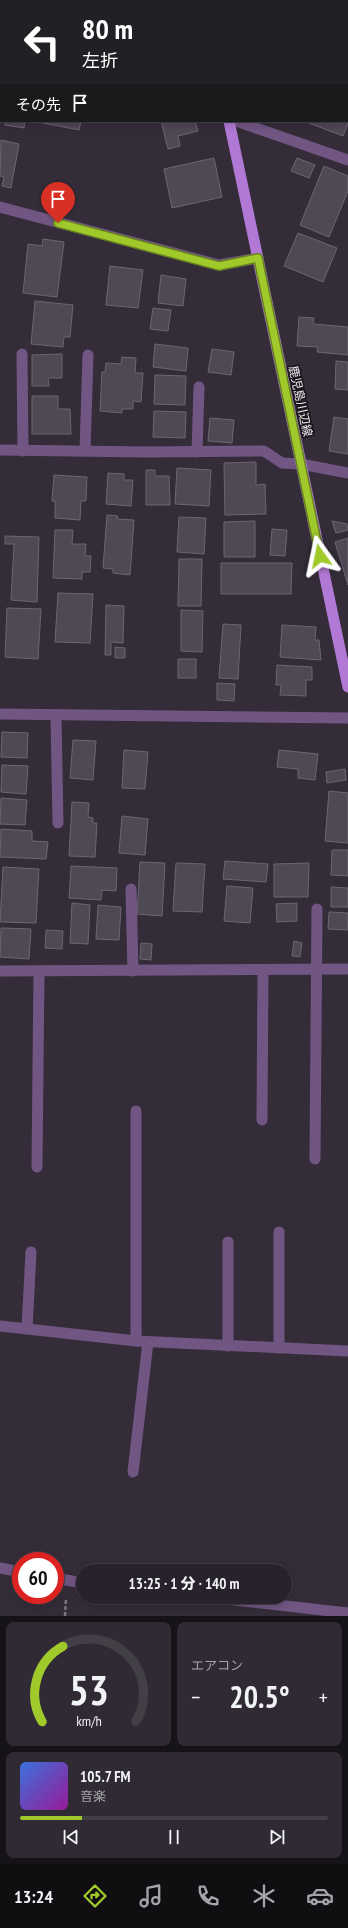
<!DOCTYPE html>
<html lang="ja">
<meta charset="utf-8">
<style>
body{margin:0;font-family:"PT Sans Narrow","Noto Sans JP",sans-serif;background:#2f2a33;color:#f1f3f6;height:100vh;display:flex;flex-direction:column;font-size:15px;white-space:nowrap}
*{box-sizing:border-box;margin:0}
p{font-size:13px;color:#a4a4a9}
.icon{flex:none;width:22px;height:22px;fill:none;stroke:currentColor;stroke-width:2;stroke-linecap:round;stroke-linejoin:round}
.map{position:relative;height:1616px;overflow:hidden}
.drawer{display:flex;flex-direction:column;gap:6px;padding:6px;background:#151318;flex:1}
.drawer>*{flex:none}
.banner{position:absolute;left:0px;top:0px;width:348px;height:122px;box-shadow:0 2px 10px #0003,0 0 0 1px #433f47;background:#202124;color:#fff;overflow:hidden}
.speed{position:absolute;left:12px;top:1552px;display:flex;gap:8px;font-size:20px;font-weight:700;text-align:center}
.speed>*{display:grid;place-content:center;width:52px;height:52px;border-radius:50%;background:#27222b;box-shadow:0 2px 10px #0003,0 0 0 1px #433f47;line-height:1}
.speed .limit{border:6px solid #d22;background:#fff;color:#111}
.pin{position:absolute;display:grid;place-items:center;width:34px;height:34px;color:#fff;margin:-41px -17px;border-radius:50% 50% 50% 0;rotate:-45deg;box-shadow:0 0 4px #0007}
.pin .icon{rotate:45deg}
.me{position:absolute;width:44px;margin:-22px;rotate:348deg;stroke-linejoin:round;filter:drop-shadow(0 0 3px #0008)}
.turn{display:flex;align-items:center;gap:14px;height:84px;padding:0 16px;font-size:18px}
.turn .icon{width:52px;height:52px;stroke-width:2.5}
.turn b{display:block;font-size:28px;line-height:34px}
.then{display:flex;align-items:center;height:38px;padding:0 16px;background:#0003;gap:8px;font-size:15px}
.big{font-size:30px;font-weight:800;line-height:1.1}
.drawer .widget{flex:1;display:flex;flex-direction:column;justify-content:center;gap:6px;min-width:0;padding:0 14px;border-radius:8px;background:#2f2a33}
.drawer .dial{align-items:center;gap:0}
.dial svg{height:104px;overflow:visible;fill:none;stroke:#433f47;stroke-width:7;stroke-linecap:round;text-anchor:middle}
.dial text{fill:#f1f3f6;stroke:none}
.song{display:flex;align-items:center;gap:12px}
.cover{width:48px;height:48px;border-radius:6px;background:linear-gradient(135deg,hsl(220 70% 55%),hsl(300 70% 35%))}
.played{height:4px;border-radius:2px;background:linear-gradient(90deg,#a0c92c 20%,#433f47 20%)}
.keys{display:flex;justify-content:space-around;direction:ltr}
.heat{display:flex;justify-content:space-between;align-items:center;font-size:22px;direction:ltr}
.drawer .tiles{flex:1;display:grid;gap:6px;grid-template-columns:1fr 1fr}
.widget:last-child{grid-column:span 2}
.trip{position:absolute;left:76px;top:1564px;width:216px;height:40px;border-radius:20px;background:#27222b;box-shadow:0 2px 10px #0003,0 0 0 1px #433f47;font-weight:800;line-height:40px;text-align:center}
.tab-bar{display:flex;height:64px;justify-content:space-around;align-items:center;background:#100e11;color:#a4a4a9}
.tab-bar .icon{width:28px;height:28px}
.tab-bar .on{color:#a0c92c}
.tab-bar b{font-size:18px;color:#f1f3f6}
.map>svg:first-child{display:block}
</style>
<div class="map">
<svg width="348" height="1616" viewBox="0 0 348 1616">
<rect width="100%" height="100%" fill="#342d39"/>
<g fill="#4f4855" stroke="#6d6573">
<polygon points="17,0 50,0 49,1"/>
<polygon points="306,0 343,0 306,1"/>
<polygon points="347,62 348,123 343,136 306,122 347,121"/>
<polygon points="6,121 25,121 24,128 5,125"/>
<polygon points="38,121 81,121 79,130 38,122"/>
<polygon points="161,121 195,121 198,131 178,136 180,146 168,149"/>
<polygon points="1,140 19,144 11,188 2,186 4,177 0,176"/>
<polygon points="214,158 222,197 172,208 164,169"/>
<polygon points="297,158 315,165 309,178 291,171"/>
<polygon points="324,166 348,176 348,191 329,237 300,225"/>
<polygon points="298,233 337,248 323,282 284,266"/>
<polygon points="43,239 64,242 57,297 23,293 28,244 42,246"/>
<polygon points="110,266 143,270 138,308 106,305"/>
<polygon points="161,275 186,279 183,306 158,303"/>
<polygon points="35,301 73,305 70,337 64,337 63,347 31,344"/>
<polygon points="153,308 171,310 168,331 150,329"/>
<polygon points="299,317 314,318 313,324 348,327 348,355 317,352 318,347 297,346"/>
<polygon points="155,344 188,348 186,371 153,367"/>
<polygon points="212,349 234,352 231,375 208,372"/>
<polygon points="62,354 62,378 48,378 49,386 32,386 32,355"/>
<polygon points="122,357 136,358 135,373 143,373 141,402 133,401 133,409 122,409 122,413 100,411 102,372 105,372 106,363 121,364"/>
<polygon points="336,361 348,362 348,390 335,389"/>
<polygon points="155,375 186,376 185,405 154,404"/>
<polygon points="32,396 58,396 58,409 70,409 71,434 32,434"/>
<polygon points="154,411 186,412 185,438 153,437"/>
<polygon points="334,417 348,419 348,454 329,451"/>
<polygon points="210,418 234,420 232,443 208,441"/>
<polygon points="256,462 256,485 265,484 266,514 225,515 224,463"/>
<polygon points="177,468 211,470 209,506 175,504"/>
<polygon points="146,470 155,470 155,476 169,476 170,505 146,505"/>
<polygon points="108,473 124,474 124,480 133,480 131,506 106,504"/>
<polygon points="54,475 87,477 86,501 81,501 80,520 55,518 55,501 52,501"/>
<polygon points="107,515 118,516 117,519 134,520 130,575 113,573 113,569 103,568"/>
<polygon points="179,517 206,518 204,554 177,552"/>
<polygon points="255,521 255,557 224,557 224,522"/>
<polygon points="332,521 347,524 348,530 336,533"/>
<polygon points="272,529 287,530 285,556 270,555"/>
<polygon points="55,530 73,530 72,544 86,544 85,556 91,556 90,572 82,572 82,579 53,578"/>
<polygon points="5,536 39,537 37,602 11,600 14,544 5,544"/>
<polygon points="348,538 348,585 335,542"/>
<polygon points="179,559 202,559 201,606 178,606"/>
<polygon points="221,563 292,563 291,594 221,594"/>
<polygon points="58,593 93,594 90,643 55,642"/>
<polygon points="106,605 124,606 123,643 111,642 111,655 105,655"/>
<polygon points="7,608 41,609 38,659 5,657"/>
<polygon points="181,610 203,611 202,652 181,651"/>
<polygon points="223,624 241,625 238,679 219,678"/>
<polygon points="282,625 316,627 315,640 319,640 321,660 280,657"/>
<polygon points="115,647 125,648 125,658 115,658"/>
<rect x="178" y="659" width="18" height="19"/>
<polygon points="277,665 312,667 312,680 306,680 306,696 280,695 281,685 276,685"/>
<polygon points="217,683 235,684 234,701 217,700"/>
<polygon points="2,732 28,733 27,758 1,757"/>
<polygon points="73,740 96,741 93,780 70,778"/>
<polygon points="124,750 148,752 145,789 122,788"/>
<polygon points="279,750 318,754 315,780 298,778 298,769 277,767"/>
<polygon points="2,765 28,766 26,794 1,792"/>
<polygon points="345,769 346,780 327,783 326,772"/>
<polygon points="329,791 348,793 348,843 325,841"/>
<polygon points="1,798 27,800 25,825 0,824"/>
<polygon points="72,802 89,803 88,817 93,818 93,823 97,823 95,857 69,856"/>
<polygon points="122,816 148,819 145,855 119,853"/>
<polygon points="1,829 32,831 32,841 48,842 46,859 0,857"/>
<polygon points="332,850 348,850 348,876 331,875"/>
<polygon points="225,861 268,864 266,882 223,879"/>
<polygon points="140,862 165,863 162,916 137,914"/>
<polygon points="176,863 205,864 202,912 173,911"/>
<polygon points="309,863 308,897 274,897 274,864"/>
<polygon points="71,866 117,868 116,891 102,890 101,900 69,898"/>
<polygon points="3,867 39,869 36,923 0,922"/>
<polygon points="227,886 253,888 250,923 224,921"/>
<polygon points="331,887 348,888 348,907 331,907"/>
<polygon points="72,903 90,905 88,944 70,943"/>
<polygon points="297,903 297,921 277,922 276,904"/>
<polygon points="98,905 121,907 119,940 96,939"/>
<polygon points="329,912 348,913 348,930 328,929"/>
<polygon points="1,928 31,929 29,959 0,957"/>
<polygon points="46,930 63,931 62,949 45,948"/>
<polygon points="294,941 302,943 300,957 292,956"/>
<polygon points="141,943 152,944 151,960 140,959"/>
</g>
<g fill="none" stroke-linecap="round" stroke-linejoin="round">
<polyline stroke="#7c7580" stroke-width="2.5" stroke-dasharray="4 2" stroke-linecap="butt" points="65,1616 66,1599"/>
<g stroke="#715683" stroke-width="11">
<polyline points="248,0 250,1"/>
<polyline points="282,1 283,0"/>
<polyline points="347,40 348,40"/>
<polyline points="0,69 1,63"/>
<polyline points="236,121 348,160"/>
<polyline points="0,207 219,265 258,258"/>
<polyline points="22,354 23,451"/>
<polyline points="0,450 147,452 264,451 282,463 301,464 348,473"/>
<polyline points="85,451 88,355"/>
<polyline points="197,452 199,387"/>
<polyline points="56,715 58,823"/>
<polyline points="131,889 133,971"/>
<polyline points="0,971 348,969"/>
<polyline points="136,1111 136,1341"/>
<polyline points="262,1120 263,970"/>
<polyline points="315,1159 317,909"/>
<polyline points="37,1167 39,971"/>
<polyline points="279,1232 279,1348"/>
<polyline points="0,1326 136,1341 348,1351"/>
<polyline points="27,1329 31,1252"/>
<polyline points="228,1346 228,1242"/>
<polyline points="133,1472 148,1342"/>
<polyline points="0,1568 21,1572"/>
<polyline points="55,1578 83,1583"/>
<polyline points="209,1597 348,1613"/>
</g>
<polyline stroke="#715683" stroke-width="11" points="0,714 348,718"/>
<g stroke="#b179d5" stroke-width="11">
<polyline points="201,0 202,1"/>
<polyline points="229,121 348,687"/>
</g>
</g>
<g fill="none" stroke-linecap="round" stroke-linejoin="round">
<defs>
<polyline id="route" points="58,223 219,266 258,258 320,556"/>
</defs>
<use href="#route" stroke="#68831d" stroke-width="10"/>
<use href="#route" stroke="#a0c92c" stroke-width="7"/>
</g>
<g text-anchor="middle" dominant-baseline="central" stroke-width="3.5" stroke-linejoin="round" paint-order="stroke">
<g font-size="12" fill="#f1ecf4" stroke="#1a161c">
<text transform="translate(301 401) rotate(78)">鹿児島川辺線</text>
</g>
</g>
</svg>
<div class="speed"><div class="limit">60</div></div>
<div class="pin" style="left:58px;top:223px;background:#d93025"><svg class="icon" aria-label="arrive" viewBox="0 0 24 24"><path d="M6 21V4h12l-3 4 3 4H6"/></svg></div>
<svg class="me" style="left:320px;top:556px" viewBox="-20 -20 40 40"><path d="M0-17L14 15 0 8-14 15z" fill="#a0c92c" stroke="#fff" stroke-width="4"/></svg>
<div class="trip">13:25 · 1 分 · 140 m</div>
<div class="banner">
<div class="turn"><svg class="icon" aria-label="left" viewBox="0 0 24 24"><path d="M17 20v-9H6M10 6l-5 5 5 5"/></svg><div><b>80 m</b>左折</div></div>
<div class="then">その先<svg class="icon" aria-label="arrive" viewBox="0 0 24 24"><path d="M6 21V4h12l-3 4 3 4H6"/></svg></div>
</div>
</div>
<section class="drawer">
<div class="tiles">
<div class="widget dial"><svg viewBox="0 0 100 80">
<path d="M14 69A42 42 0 1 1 86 69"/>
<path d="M14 69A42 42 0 0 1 30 11" stroke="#a0c92c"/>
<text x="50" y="56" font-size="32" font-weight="700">53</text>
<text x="50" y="72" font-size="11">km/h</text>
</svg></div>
<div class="widget"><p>エアコン</p>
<div class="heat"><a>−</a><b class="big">20.5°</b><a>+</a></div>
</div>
<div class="widget">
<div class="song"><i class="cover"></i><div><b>105.7 FM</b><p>音楽</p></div></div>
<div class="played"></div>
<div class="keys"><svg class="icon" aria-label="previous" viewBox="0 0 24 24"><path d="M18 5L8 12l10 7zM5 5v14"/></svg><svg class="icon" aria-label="pause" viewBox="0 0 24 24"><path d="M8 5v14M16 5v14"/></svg><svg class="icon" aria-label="next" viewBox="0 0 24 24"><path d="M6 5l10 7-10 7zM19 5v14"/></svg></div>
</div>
</div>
</section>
<nav class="tab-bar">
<b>13:24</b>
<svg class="icon on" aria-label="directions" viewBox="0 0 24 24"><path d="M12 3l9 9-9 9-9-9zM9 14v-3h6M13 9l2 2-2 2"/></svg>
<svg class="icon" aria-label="music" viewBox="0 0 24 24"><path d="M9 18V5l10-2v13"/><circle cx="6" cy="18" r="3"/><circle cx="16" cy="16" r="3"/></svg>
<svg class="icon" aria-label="phone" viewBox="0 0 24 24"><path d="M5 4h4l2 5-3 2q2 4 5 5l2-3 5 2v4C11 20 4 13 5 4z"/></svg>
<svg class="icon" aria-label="climate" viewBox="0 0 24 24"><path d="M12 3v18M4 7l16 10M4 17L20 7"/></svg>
<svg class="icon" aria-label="car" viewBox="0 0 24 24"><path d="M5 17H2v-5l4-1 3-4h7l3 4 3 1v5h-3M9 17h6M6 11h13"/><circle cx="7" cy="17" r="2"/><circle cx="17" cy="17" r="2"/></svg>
</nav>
